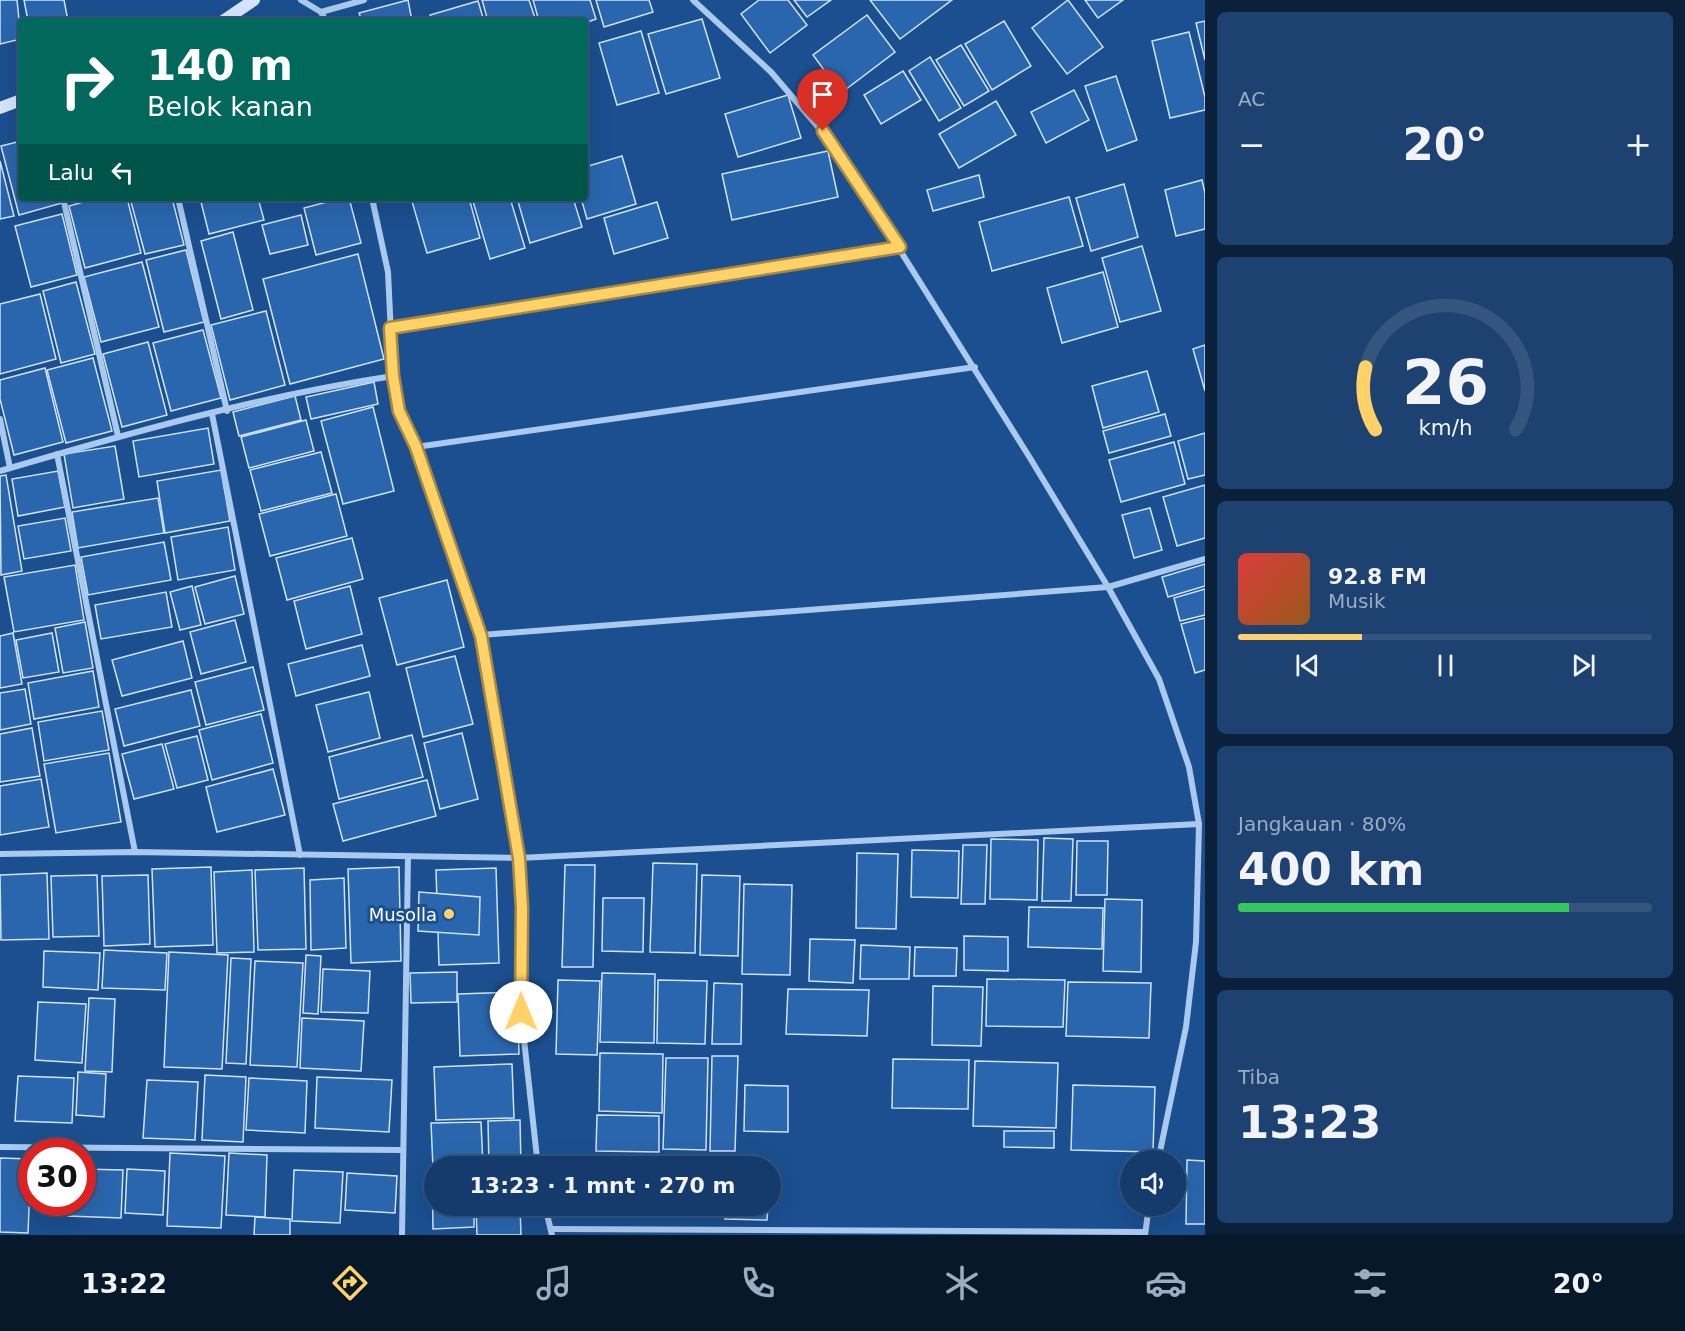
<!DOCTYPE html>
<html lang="id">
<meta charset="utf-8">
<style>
body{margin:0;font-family:"DejaVu Sans",sans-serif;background:#1d4271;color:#f1f3f6;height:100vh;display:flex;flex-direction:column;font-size:22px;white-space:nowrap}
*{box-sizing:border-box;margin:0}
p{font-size:20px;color:#9dadc1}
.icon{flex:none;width:33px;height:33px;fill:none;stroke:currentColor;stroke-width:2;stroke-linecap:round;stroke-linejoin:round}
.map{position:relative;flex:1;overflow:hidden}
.drawer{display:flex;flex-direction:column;gap:12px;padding:12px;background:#0b203b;width:480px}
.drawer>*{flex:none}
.banner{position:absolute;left:18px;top:18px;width:570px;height:183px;border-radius:6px;box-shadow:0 6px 24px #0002,0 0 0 2px #33557e;background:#00695c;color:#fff;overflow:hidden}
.controls{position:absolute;left:1120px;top:1150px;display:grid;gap:12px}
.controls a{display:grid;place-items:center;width:66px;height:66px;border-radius:50%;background:#143b6b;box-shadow:0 6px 24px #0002,0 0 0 2px #33557e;font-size:30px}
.speed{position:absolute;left:18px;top:1138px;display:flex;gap:12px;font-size:30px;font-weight:700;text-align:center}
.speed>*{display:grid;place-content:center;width:78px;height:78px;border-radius:50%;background:#143b6b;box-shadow:0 6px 24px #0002,0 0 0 2px #33557e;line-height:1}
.speed .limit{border:9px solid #d22;background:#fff;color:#111}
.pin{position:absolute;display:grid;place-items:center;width:51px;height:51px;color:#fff;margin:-62px -26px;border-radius:50% 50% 50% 0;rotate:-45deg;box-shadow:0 0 6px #0007}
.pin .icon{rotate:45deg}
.me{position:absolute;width:66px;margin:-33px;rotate:0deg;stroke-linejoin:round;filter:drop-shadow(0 0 4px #0008)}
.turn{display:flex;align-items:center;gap:21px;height:126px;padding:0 30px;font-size:27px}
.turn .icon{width:78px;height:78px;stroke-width:2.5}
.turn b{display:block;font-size:42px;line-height:51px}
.then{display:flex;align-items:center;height:57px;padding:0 30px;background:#0003;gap:12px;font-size:22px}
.big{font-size:45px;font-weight:700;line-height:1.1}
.drawer .card{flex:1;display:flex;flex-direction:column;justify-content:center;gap:9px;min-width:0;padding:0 21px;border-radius:9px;background:#1d4271}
.drawer .dial{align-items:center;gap:0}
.dial svg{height:156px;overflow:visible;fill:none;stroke:#33557e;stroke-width:7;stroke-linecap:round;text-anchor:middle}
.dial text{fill:#f1f3f6;stroke:none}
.song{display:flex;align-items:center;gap:18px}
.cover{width:72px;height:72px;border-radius:9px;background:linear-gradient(135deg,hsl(0 70% 55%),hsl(30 70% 35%))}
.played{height:6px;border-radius:3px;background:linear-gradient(90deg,#ffd166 30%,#33557e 30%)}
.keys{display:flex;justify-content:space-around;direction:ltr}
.heat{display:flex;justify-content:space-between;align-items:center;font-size:33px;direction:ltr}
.charge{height:9px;border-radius:4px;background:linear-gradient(90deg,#34c759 80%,#33557e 0)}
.trip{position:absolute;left:424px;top:1156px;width:357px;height:60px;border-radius:30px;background:#143b6b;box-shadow:0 6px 24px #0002,0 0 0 2px #33557e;font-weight:700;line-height:60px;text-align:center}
.dock{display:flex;height:96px;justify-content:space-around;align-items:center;background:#08182b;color:#9dadc1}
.dock .icon{width:42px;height:42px}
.dock .selected{color:#ffd166}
.dock b{font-size:27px;color:#f1f3f6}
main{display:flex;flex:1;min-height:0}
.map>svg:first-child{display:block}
</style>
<main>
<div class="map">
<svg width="1205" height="1235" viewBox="0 0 1205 1235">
<rect width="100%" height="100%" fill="#1b4f8f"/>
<g fill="#2a66ad" stroke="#cfe3fa" stroke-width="1.5">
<polygon points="0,0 17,0 21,39 0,44"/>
<polygon points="24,0 64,0 68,21 28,21"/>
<polygon points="408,0 412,21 362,21 359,13"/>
<polygon points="482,0 529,0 536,21 488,21"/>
<polygon points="533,0 590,0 596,19 585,23 539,21"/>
<polygon points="596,0 649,0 653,12 604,27"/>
<polygon points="759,0 788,0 807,25 770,53 741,14"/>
<polygon points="794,0 831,0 807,17"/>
<polygon points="870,0 952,0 900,39"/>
<polygon points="1068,0 1103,47 1067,74 1032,28"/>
<polygon points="1085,0 1123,0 1098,18"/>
<polygon points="478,1 484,21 431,21 430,15"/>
<polygon points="867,15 895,52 841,93 813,55"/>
<polygon points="702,19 720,78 666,94 648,34"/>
<polygon points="1004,21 1031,66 992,90 965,44"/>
<polygon points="1205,21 1205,60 1196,23"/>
<polygon points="641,31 659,93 617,105 599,43"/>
<polygon points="1189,32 1205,97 1205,110 1170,118 1152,41"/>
<polygon points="961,45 989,91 964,106 936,60"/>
<polygon points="930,57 961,108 939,121 909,71"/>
<polygon points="903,71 921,100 881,124 864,95"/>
<polygon points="1116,76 1137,140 1107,151 1085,86"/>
<polygon points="1074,90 1089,120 1046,143 1031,112"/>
<polygon points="788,95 801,138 738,157 725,114"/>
<polygon points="996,101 1016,135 959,168 939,134"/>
<polygon points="21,141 21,198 61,198 62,203 19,215 1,146"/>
<polygon points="828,151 838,197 732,220 722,174"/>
<polygon points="622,156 636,204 587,219 581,198 585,198 585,167"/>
<polygon points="0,161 14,216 0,219"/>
<polygon points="979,175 984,197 933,211 927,190"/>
<polygon points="1202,180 1205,193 1205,229 1176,236 1165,190"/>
<polygon points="1124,184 1138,237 1091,251 1076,198"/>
<polygon points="1069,197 1083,246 992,271 979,222"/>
<polygon points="98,198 127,198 141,253 85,268 69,206"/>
<polygon points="130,198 172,198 184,245 145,254"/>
<polygon points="200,198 258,198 264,220 209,234"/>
<polygon points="342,198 349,198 361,243 316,255 304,208"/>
<polygon points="411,198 469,198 480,238 427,253"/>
<polygon points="472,198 510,198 525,248 490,259"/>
<polygon points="517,198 573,198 582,227 530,243"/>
<polygon points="657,202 668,238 614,254 604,218"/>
<polygon points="62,214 77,275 31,287 15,226"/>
<polygon points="301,215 308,245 270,254 262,225"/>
<polygon points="233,232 253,310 221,319 201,241"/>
<polygon points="1142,246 1161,311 1120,322 1102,258"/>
<polygon points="186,250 204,322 164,332 146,260"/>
<polygon points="358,254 384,359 290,384 263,279"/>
<polygon points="142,262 159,327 101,342 84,277"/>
<polygon points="1103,272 1118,327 1062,343 1047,288"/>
<polygon points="76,282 95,354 61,363 43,291"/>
<polygon points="40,294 56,359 0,374 0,304"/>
<polygon points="266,311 285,385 230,400 211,325"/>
<polygon points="203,330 221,398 171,411 153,343"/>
<polygon points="148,342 167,415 122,427 103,354"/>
<polygon points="1205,345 1205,391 1193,349"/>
<polygon points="93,358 112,431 66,443 47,370"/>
<polygon points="45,368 63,442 14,455 0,399 0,380"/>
<polygon points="1147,371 1159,412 1103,428 1092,386"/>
<polygon points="374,382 378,404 311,419 306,397"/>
<polygon points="295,396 301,420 239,436 233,412"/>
<polygon points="373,407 394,491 343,504 321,421"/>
<polygon points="1165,414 1171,436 1109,453 1103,431"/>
<polygon points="306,420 314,451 249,468 241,437"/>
<polygon points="208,428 214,464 139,477 133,441"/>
<polygon points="1205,433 1205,475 1188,479 1178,441"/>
<polygon points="1174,442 1185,484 1121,502 1109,460"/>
<polygon points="115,446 124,499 73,508 64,454"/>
<polygon points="321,452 332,493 261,511 250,470"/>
<polygon points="221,470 230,521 165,533 157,481"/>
<polygon points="58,471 65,507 18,516 12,479"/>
<polygon points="6,475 22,571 1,575 0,476"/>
<polygon points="1205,485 1205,538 1177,546 1163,497"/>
<polygon points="336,494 347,536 270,556 259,514"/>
<polygon points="158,498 164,533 78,548 72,512"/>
<polygon points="1150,508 1162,550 1134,558 1122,515"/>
<polygon points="65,518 71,551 24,559 18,526"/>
<polygon points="228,527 235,570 178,580 171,537"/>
<polygon points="352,538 363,579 287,600 276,558"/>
<polygon points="164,542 171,580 88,595 81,557"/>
<polygon points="1205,564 1205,586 1168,597 1162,577"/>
<polygon points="75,565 84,620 14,632 4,577"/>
<polygon points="235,576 244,614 205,624 195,587"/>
<polygon points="447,580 464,647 397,665 379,598"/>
<polygon points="192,586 201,625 180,630 170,592"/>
<polygon points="350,586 362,634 306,649 294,601"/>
<polygon points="1205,589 1205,615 1180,621 1174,598"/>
<polygon points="166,592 172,627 101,639 95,605"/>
<polygon points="1205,618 1205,670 1195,673 1181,624"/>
<polygon points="235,620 246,662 201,674 190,632"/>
<polygon points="85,622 93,668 63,673 55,628"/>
<polygon points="13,633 22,684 0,688 0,636"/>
<polygon points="52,633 59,672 23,678 16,640"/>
<polygon points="183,641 192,678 122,696 112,660"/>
<polygon points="362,645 370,676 296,696 288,664"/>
<polygon points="455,656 473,724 423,737 406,668"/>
<polygon points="253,667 264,710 206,725 195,682"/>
<polygon points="93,671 99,707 34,719 28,683"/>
<polygon points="25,689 31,724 0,730 0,693"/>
<polygon points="191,690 200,726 124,746 115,709"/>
<polygon points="369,692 380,738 328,752 316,705"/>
<polygon points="102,711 109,750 44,761 38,722"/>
<polygon points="261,714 273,763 212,780 199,730"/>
<polygon points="32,728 40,776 0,782 0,734"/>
<polygon points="462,733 478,799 440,809 424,743"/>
<polygon points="412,735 423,777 339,799 329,757"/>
<polygon points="197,736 208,780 177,788 165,744"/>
<polygon points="162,744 174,789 134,799 122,754"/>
<polygon points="109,753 121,822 56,833 44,764"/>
<polygon points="273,769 285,815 217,832 206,787"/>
<polygon points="41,779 49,827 0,835 0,786"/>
<polygon points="427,780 436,816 343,841 333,804"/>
<polygon points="1044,838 1073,839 1071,901 1042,901"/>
<polygon points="991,839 1038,840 1037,900 990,899"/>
<polygon points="1077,841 1108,841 1107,895 1076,895"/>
<polygon points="963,845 987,845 985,904 961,904"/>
<polygon points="912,850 959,851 958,898 911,897"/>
<polygon points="857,853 898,854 896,929 856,928"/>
<polygon points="653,863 697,864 695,953 650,952"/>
<polygon points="565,865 595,865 593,967 562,967"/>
<polygon points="211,867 213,945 155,947 152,869"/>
<polygon points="399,867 401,961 351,963 348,869"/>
<polygon points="304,868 306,949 258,950 255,870"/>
<polygon points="496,868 499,963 439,965 436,870"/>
<polygon points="252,870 254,952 217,953 214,872"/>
<polygon points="47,873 49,939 1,940 0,875"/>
<polygon points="97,875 99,936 53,937 51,876"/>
<polygon points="148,875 150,944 104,946 102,876"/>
<polygon points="702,875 740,876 738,956 700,955"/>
<polygon points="344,878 346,948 311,950 310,880"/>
<polygon points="744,884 792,885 790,975 742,974"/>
<polygon points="419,892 480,897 479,935 418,931"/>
<polygon points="603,898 644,898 643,952 602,951"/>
<polygon points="1105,899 1142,900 1141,972 1103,971"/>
<polygon points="1029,907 1103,908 1102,949 1028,947"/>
<polygon points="964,936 1008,937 1008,971 964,970"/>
<polygon points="810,939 855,940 853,983 809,981"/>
<polygon points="861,945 910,947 909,979 860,979"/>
<polygon points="915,947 957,948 956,976 914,976"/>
<polygon points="104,950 167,953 165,990 102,988"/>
<polygon points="44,951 100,953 98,990 43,987"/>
<polygon points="169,952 228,955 222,1069 164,1067"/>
<polygon points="306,955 321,956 318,1014 303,1013"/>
<polygon points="231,958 251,959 246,1064 226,1063"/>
<polygon points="255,961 303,963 297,1067 250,1065"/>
<polygon points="323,969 370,971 368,1013 321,1012"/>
<polygon points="457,972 457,1002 411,1003 410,973"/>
<polygon points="602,973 655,974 654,1043 600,1042"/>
<polygon points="987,979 1065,980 1063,1027 986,1026"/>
<polygon points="558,980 600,981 597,1055 556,1054"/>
<polygon points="658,980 707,981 705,1044 657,1043"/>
<polygon points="1068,982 1151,983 1149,1038 1066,1036"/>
<polygon points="714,983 742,984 741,1044 712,1044"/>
<polygon points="933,986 983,987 981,1046 932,1045"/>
<polygon points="788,989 869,990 867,1036 786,1034"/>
<polygon points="517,992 519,1054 460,1056 458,994"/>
<polygon points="89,998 115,999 112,1072 85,1071"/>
<polygon points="38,1002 86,1004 82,1063 35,1060"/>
<polygon points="302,1018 364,1021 361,1071 300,1068"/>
<polygon points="600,1053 663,1054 662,1113 599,1111"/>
<polygon points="712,1056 738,1056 735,1151 710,1151"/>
<polygon points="666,1058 708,1058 706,1150 663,1149"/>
<polygon points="893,1059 969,1060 968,1109 892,1108"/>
<polygon points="975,1061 1058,1063 1056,1128 973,1126"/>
<polygon points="512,1064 514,1118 436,1120 434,1067"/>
<polygon points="78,1072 106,1074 104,1117 76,1115"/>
<polygon points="205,1075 246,1077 243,1142 202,1140"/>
<polygon points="18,1076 74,1078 72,1123 15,1121"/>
<polygon points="317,1077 392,1080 389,1132 315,1128"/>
<polygon points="249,1078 307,1081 305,1133 246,1130"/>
<polygon points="147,1080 198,1082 195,1140 143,1138"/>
<polygon points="745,1085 788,1086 788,1132 744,1131"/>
<polygon points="1073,1085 1155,1087 1153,1152 1071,1150"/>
<polygon points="597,1115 659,1116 659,1152 596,1151"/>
<polygon points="520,1120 521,1165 489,1166 488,1121"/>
<polygon points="481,1122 483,1166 433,1168 431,1123"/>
<polygon points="1004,1131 1054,1131 1054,1148 1004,1147"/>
<polygon points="170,1153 225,1156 221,1228 167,1226"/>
<polygon points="229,1153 267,1155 265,1217 226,1215"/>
<polygon points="0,1158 31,1159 28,1233 0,1232"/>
<polygon points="649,1158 722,1159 722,1167 648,1167"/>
<polygon points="727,1160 769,1161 769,1167 727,1167"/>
<polygon points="1187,1160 1205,1161 1205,1224 1186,1224"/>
<polygon points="82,1169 123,1170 121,1218 68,1216 69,1203 82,1203"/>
<polygon points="127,1169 165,1171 163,1215 125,1213"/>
<polygon points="294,1170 343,1172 340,1223 292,1221"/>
<polygon points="432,1172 435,1172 435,1206 474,1206 474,1227 433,1229"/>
<polygon points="347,1173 397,1176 395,1213 345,1210"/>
<polygon points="476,1206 520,1206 521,1235 477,1235"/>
<polygon points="647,1206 721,1206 721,1214 647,1212"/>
<polygon points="726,1206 768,1206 767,1220 725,1219"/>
<polygon points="255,1217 290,1219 290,1235 254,1235"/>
</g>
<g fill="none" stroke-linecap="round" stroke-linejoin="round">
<g stroke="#a9c9ee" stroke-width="6">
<polyline points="301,0 321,12 326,21"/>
<polyline points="693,0 771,72 836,148 1030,458 1108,587 1159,679 1189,767 1199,824 1196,942 1186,1027 1158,1161"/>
<polyline points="321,12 364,0"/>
<polyline points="63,198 118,436"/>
<polyline points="178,198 227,411"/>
<polyline points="372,198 388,272 393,376 399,411 416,447 481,635 519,858 521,1012 538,1167"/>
<polyline points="390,328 900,247"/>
<polyline points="212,414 300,855"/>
<polyline points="0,419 10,468"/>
<polyline points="416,447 975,367"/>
<polyline points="57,454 135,852"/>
<path d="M0,471c129,-38 260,-75 393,-95"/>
<polyline points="481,635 1108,587 1205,559"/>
<polyline points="0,854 135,852 519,858 1199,824"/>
<polyline points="0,1147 403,1150"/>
<polyline points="545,1206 552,1235"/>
<polyline points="552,1229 1145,1232"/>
<polyline points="402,1235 408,857"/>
<polyline points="1145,1235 1149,1206"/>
</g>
<g stroke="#d6e6fa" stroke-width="12">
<polyline points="223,21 254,0"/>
<polyline points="0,108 21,100"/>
</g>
</g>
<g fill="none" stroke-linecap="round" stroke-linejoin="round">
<defs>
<polyline id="route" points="521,1012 522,908 519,858 481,636 416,447 399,411 393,376 390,328 900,247 823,131"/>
</defs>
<use href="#route" stroke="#a68842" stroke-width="15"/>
<use href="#route" stroke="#ffd166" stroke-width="10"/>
</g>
<circle fill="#ffd166" stroke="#1b4f8f" stroke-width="2" cx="449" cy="914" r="6"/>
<g text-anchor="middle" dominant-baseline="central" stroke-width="6" stroke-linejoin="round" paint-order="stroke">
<g font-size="18" fill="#fff" stroke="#1b4f8f" text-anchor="end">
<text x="437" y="914">Musolla</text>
</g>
</g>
</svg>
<div class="controls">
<a><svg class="icon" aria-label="sound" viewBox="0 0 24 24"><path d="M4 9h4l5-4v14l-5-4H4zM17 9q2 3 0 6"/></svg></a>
</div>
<div class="speed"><div class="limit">30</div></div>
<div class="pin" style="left:823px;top:131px;background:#d93025"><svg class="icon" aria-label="arrive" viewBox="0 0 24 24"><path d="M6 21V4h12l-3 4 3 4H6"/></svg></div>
<svg class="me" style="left:521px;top:1012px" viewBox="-20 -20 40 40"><circle r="19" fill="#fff"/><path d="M0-13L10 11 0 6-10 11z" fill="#ffd166"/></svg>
<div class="trip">13:23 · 1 mnt · 270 m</div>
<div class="banner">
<div class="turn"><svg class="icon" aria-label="right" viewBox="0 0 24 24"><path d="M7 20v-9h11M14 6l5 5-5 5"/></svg><div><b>140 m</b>Belok kanan</div></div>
<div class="then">Lalu<svg class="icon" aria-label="left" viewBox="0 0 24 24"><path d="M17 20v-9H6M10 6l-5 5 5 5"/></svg></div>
</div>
</div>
<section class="drawer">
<div class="card"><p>AC</p>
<div class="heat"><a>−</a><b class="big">20°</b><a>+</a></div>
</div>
<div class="card dial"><svg viewBox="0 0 100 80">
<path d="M14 69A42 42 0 1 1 86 69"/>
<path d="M14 69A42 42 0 0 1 9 37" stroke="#ffd166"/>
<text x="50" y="56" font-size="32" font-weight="700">26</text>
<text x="50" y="72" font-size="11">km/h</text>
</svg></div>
<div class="card">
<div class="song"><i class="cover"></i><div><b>92.8 FM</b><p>Musik</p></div></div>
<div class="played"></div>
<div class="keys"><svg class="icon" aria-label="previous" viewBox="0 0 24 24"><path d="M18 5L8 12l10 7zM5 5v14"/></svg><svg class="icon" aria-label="pause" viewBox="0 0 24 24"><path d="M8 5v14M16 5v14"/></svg><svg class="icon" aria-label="next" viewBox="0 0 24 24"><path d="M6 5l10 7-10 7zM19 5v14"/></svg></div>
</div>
<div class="card"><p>Jangkauan · 80%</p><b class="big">400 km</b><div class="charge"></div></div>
<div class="card"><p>Tiba</p><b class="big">13:23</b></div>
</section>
</main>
<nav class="dock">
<b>13:22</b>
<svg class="icon selected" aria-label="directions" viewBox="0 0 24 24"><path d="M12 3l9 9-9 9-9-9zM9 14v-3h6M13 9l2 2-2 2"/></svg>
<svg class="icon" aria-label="music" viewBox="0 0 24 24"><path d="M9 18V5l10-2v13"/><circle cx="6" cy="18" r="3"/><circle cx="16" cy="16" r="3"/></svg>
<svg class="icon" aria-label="phone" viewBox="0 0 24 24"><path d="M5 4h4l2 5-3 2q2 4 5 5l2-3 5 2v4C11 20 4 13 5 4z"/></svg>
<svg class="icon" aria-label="climate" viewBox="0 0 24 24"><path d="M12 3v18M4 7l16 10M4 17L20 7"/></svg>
<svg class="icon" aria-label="car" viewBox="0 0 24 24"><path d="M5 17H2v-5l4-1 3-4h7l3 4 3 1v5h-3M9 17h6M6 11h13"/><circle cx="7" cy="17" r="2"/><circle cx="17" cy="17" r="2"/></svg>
<svg class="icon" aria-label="filters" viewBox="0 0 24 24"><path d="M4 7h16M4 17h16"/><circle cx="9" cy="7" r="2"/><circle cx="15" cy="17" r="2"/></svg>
<b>20°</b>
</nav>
